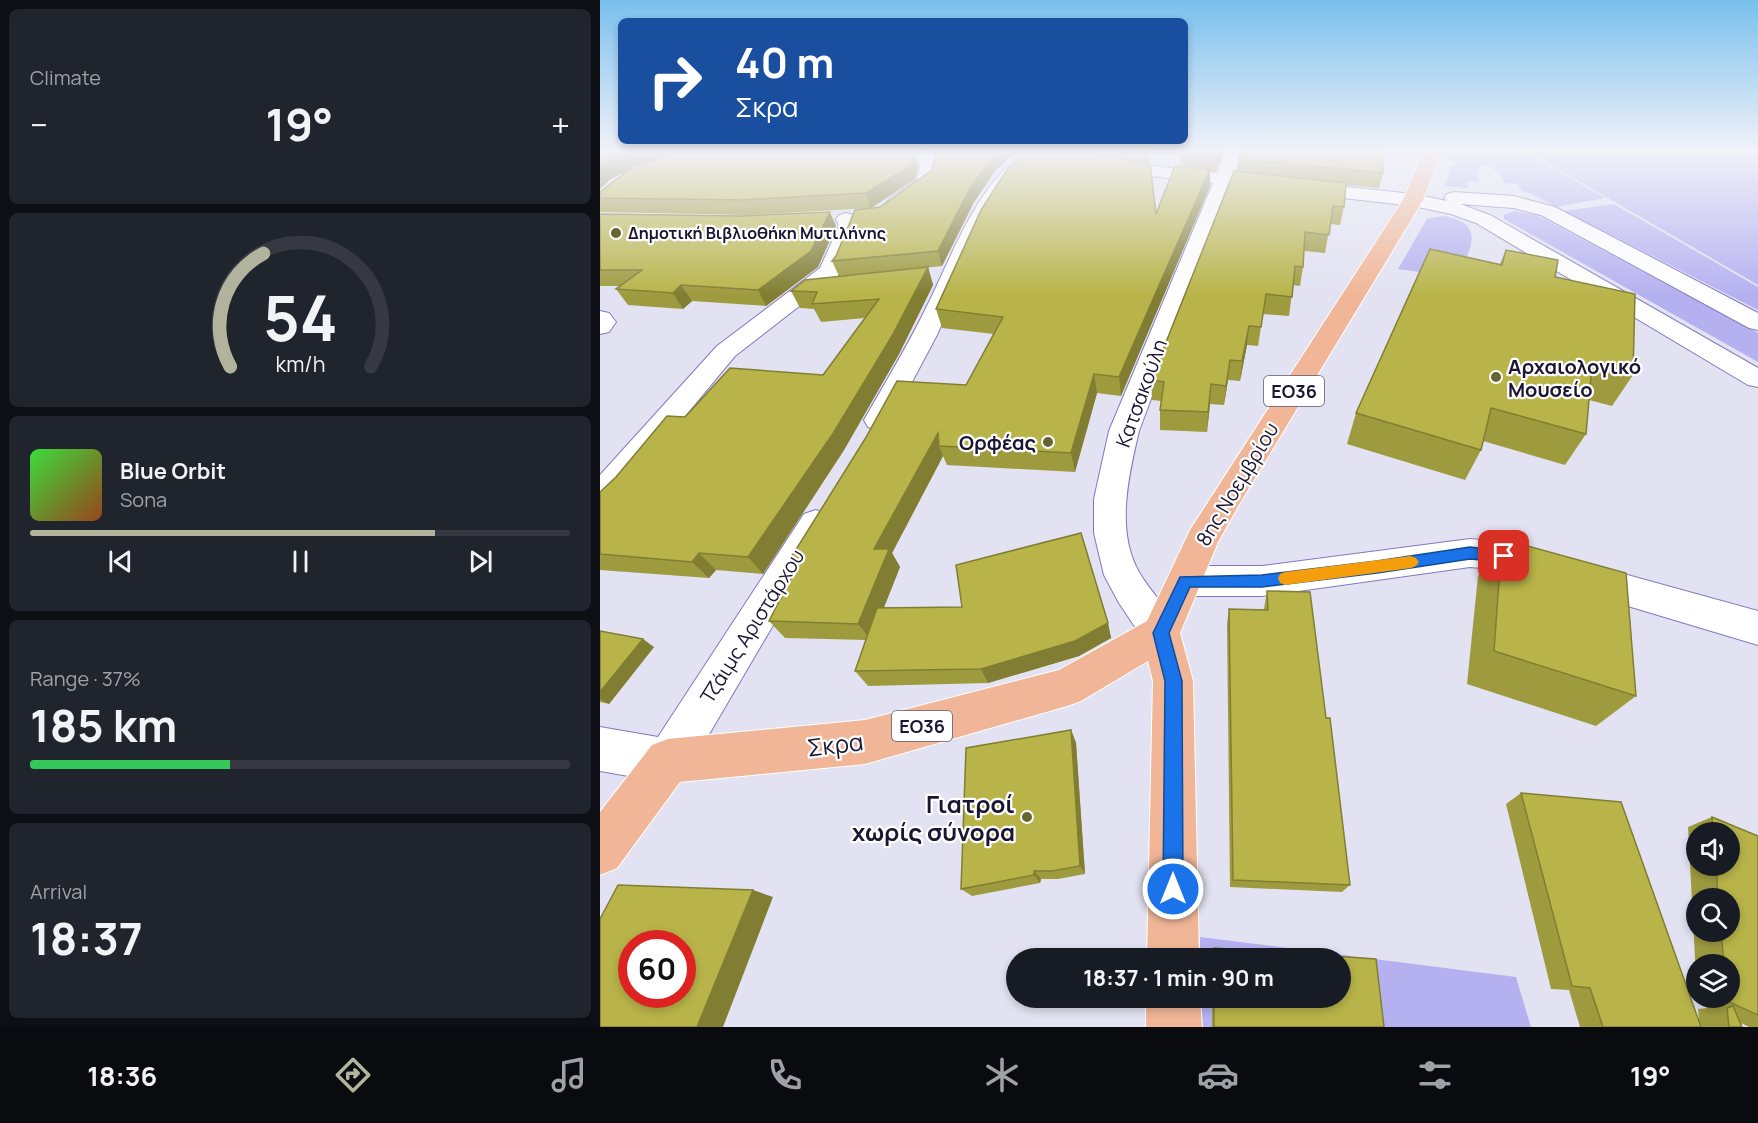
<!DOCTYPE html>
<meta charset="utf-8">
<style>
body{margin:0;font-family:Manrope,sans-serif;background:#20242c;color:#f1f3f6;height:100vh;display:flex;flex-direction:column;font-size:22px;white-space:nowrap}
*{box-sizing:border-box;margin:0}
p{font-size:20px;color:#9ea1a6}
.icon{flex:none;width:33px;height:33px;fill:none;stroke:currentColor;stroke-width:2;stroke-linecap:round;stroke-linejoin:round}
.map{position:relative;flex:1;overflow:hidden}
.panel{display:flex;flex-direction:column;gap:9px;padding:9px;background:#0d0f14;width:600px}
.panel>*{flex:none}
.banner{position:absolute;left:18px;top:18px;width:570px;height:126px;border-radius:9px;box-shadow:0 3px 9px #0003;background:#1a4fa0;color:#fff;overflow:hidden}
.controls{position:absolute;left:1086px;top:822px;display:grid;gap:12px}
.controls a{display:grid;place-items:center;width:54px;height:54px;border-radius:50%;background:#171b24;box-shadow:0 3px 9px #0003;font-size:30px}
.speed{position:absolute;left:18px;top:930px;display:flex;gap:12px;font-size:30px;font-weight:700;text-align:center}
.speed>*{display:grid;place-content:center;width:78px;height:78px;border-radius:50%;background:#171b24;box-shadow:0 3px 9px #0003;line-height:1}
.speed .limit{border:9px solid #d22;background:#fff;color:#111}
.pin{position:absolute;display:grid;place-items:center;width:51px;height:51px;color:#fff;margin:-26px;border-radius:12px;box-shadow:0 3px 9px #0006}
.me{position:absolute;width:66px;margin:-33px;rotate:0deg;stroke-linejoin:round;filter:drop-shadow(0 0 4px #0008)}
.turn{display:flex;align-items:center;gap:21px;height:126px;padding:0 18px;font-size:27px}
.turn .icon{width:78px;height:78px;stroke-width:2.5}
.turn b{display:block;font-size:42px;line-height:51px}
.big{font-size:45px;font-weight:700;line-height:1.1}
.panel .widget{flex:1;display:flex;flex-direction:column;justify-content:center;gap:9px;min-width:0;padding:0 21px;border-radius:9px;background:#20242c}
.panel .dial{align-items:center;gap:0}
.dial svg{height:156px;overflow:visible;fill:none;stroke:#363941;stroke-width:7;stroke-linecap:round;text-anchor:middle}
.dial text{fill:#f1f3f6;stroke:none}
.song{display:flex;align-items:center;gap:18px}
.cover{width:72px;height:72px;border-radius:9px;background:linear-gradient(135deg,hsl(120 70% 55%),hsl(20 70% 35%))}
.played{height:6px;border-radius:3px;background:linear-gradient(90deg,#b2b39d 75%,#363941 75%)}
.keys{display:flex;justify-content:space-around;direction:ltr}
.heat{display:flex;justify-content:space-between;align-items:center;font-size:33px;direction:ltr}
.charge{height:9px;border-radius:4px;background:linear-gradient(90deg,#34c759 37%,#363941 0)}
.trip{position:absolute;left:406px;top:948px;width:345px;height:60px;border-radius:30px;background:#171b24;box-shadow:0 3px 9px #0003;font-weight:700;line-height:60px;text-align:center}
.menu{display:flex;height:96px;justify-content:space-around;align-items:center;background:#090b0e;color:#9ea1a6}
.menu .icon{width:42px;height:42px}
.menu .selected{color:#b2b39d}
.menu b{font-size:27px;color:#f1f3f6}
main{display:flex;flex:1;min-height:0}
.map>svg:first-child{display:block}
</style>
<main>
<section class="panel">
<div class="widget"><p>Climate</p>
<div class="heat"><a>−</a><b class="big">19°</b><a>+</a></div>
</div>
<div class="widget dial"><svg viewBox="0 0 100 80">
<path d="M14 69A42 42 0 1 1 86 69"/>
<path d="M14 69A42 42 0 0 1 31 11" stroke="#b2b39d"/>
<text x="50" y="56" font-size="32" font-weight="700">54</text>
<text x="50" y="72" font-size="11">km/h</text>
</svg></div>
<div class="widget">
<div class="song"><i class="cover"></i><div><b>Blue Orbit</b><p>Sona</p></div></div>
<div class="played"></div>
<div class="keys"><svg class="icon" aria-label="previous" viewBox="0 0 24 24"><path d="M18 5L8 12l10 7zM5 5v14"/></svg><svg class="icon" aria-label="pause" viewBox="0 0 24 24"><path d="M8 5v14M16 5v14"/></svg><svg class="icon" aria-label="next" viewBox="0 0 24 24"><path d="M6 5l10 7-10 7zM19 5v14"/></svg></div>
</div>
<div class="widget"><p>Range · 37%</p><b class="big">185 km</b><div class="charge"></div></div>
<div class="widget"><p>Arrival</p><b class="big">18:37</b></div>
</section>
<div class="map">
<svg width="1158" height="1027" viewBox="0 0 1158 1027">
<rect width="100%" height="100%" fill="#e2e2f2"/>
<g fill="#b5b1f1">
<polygon points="852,151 929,151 939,158 942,157 932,151 1158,151 1158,285 937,157 935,158 1005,198 956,207 932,194 922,191 918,184 904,183 898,170 893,170 891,166 879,165 881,169 876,169 880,182 867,181 868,188 845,186 851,165 855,165 855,162 851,161"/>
<polygon points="1014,204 1158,287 1158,310 964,211"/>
<polygon points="915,211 937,215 1158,333 1158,362 904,219 904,215"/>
<path d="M843,216c44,7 28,34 13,61l-58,-8 29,-50z"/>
<polygon points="600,937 916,977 931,1027 600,1027 600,998 741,998 741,958 600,958"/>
</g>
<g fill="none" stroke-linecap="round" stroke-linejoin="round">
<defs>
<g id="minor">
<polygon points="316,151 332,151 338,167 335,182 304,206 290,206 287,202 290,198 317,180 320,167"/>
<path d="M424,151h18l-20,19 -25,32 -20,40 -40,93 -49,92 -10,3 -10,-3 -4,-7c21,-37 43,-73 62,-112 28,-56 47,-116 98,-157z"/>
<path d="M625,151h16l-6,24 178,19 34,7 -3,-3 3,-4 7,-2 60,4 41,11 203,106v17l-9,-2 -208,-113 -28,-7 -53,-4 30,11 268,153v19l-10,-2 -272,-162 -25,-9 -38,-8 -182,-21 -92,246c-10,43 -24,99 0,141 12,21 31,38 41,61l-5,12 -14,5 -14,-5 -28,-42 -15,-28 -10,-42v-34l15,-68 104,-248 -107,-12 -6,-1 -3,-4 3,-4 6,-1 111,12z"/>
<polygon points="246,213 253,215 259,226 238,276 135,356 11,505 0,508 0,475 117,346 220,268 239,226 236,219 239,215"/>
<polygon points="0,311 9,313 16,322 9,332 0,334"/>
<polygon points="216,510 228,514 233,523 84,777 68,783 0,771 0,727 58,737 204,514"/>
<path d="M870,539c27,2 51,6 76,15l6,10 -6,10 -12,4 -30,-8 -34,-3 -208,29h-77l-13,-4 -5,-11 5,-11 13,-4h77z"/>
<polygon points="984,563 1158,611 1158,645 971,589 966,578 971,567"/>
</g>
<g id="primary">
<polygon points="822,151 838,151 838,160 823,200 637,508 618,542 580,633 593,681 599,958 547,958 553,681 548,661 481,701 467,706 265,764 80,782 17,868 0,875 0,812 52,745 68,739 265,720 459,670 547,621 590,530 803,200 820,160"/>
<polygon points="546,998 600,998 602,1027 546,1027"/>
</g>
</defs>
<use href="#minor" stroke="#8079c2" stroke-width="2"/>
<use href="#primary" stroke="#fff" stroke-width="2"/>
<use href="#minor" fill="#fff" fill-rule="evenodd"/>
<use href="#primary" fill="#f1b697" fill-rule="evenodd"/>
</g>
<g fill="#9e9b3f" fill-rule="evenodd">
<polygon points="0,151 85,151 82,153 318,167 315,179 271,208 149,215 0,212 0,192 31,168 11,179"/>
<polygon points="333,151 420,151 408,159 395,171 374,202 342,266 239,276 232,261 280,207 332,170 335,156"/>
<polygon points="427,151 548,151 549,163 556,214 580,166 580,153 581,151 623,151 615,172 610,171 610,186 521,396 497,393 475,472 347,465 343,456 292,553 300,567 284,607 508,623 511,638 479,656 388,683 268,686 255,671 266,640 185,638 169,621 197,567 190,559 366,385 394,334 342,328 336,309"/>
<polygon points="638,159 783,173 779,188 745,185 744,207 740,225 730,224 725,253 704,251 703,267 700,286 693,285 689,316 663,314 658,346 647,345 640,381 628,380 624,405 610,404 607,432 560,430 560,410 561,401 552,400 551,380 637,172"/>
<polygon points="0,214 236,226 218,267 166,306 92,301 83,309 28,305 16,289 21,286 0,286"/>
<polygon points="906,250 955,277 1033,375 1012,406 989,400 986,434 965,465 883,441 881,450 865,480 747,444 756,413 900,264"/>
<polygon points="328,267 333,285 299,354 244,450 163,574 116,570 109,578 0,570 0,492 85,417 223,375 265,318 221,322 214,309 200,308 191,291"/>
<polygon points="902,539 1036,696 996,726 867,684 878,576"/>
<polygon points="667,591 726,718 750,885 742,892 630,887 627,624 629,609 664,609"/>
<polygon points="0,631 54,647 9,704 0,702"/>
<polygon points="471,730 476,743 485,874 458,879 441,879 440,883 372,896 361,889"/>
<path d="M921,793l178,228 -1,-12 10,-1 -10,-5v-5h32v-34h-34v13l-8,-150 24,-10 46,19v191h-9l-8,-4 1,4h-162l-11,-37 -18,-1 -45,-185zM1096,832h34v34h-34zM1096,898h34v34h-34z"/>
<polygon points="614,948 776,959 784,1027 612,1027 612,998 741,998 741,958 612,958 612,953"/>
</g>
<g fill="#817e33">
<polygon points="36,151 85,151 76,156 30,169 11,179 0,189 0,167 21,155"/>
<polygon points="313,151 314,151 318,167 315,179 271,208 266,193"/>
<polygon points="399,151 420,151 408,159 395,171 374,202 342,266 338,251 370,188 392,158"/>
<polygon points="618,151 623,151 615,172 616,157"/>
<polygon points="610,169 610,186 521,396 519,377"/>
<polygon points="230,212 236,226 218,267 166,306 158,290"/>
<polygon points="328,267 333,285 299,354 244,450 163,574 148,557"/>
<polygon points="81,285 92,301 83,309 73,293"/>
<polygon points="649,326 647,345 640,381 642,361"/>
<polygon points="630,360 628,380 624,405 626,386"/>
<polygon points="494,374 497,393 475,472 471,453"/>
<polygon points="611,384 610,404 607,432 608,412"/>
<polygon points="338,433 339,446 343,456 292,553 300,567 271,640 258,624 274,549"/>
<polygon points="99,553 116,570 109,578 92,562"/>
<polygon points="508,623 511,638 479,656 388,683 381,669"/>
<polygon points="43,639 54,647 9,704 0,699 0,692"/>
<polygon points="471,730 476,743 485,874 480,866"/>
<polygon points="434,871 441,879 440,883 434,875"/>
<polygon points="153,890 173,897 123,1027 97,1027"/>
</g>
<g fill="#b8b449" stroke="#817e33" stroke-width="1.5" fill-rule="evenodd">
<polygon points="0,151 36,151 21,155 0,167"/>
<polygon points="87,151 313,151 314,153 311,165 266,193 141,200 0,198 0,192 34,166"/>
<polygon points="336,151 399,151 392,158 370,188 338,251 232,261 236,256 255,210 280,207 332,170 336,152"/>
<polygon points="427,151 470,151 550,163 556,214 575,166 610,169 519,377 494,374 471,453 339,446 338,433 274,549 289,549 258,624 169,621 200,560 190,559 265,439 297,381 366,385 403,317 336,309 381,210 408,168"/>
<polygon points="581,151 618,151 616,157 580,153"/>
<polygon points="640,151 782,151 783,173 638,159"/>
<polygon points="634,171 746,183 744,207 733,206 729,235 705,232 703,267 695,266 692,297 666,294 661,327 649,326 642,361 630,360 626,386 611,384 608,412 560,410 564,382 551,380"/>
<polygon points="230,212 211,251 158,290 81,285 73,293 16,289 42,270 0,270 0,214 141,216"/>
<polygon points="830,249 902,265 906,250 958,260 955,277 1035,294 1033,375 992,365 986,434 891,408 881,450 756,413"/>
<polygon points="328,267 292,336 234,432 148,557 99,553 92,562 0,554 0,492 16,477 67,416 85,417 130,368 223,375 279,299 212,304 217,292 191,291 205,280"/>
<polygon points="481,533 508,623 475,641 381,669 255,671 277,608 362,607 356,565"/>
<polygon points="902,539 1026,573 1036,696 894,651"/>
<polygon points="667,591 710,592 726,718 730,718 750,885 633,880 629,609 668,610"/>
<polygon points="0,631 43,639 0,692"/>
<polygon points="471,730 480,866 452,871 434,871 434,875 361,889 366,748"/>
<polygon points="921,793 1021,802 1101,1027 1003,1027 990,988 972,986"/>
<polygon points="1112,817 1158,836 1158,1015 1127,1001 1126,998 1130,998 1130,964 1124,964 1121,932 1130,932 1130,898 1118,898 1116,866 1130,866 1130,832 1113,832"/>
<path d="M18,885l135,5 -56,137h-97v-108zM32,944h50v50h-50z"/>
<polygon points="614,948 776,959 784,1027 614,1027 614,998 741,998 741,958 614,958"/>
<polygon points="1133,1006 1142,1027 1129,1027 1127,1008"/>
</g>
<linearGradient id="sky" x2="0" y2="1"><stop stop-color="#79bfed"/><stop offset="0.51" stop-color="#f2f2f9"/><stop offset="1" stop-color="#f2f2f9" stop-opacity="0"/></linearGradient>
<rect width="1158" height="295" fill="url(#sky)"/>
<polygon fill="#1a73e8" stroke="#114b97" stroke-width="1.5" points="870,547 904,551 909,552 911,556 909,560 904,562 870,559 777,573 662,587 590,587 569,633 582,681 583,889 580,896 573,899 566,896 563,889 565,681 553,633 580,577 662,575 777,561"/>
<polygon fill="#f59e0b" points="811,556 816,558 819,562 816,566 811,568 685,585 680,583 678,578 680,574 685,572"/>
<g fill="#666430" stroke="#fff" stroke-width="2">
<circle cx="16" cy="233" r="6"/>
<circle cx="896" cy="377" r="6"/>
<circle cx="448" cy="442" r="6"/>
<circle cx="427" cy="817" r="6"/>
</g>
<g text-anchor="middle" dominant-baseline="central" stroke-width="4.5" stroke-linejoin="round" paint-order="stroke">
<g font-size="16" font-weight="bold" fill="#191532" stroke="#fff" text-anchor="start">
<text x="28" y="233">Δημοτική Βιβλιοθήκη Μυτιλήνης</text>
</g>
<g fill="#fff" stroke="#5e5b70" stroke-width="1.5">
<rect x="664" y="376" width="60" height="30" rx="4.5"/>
<rect x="292" y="711" width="60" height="30" rx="4.5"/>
</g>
<g font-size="18" font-weight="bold" fill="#191532">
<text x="694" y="391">ΕΟ36</text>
<text x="322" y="726">ΕΟ36</text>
</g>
<g font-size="20" font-weight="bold" fill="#191532" stroke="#fff" text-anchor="start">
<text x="908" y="366">Αρχαιολογικό<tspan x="908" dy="23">Μουσείο</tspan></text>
<text x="436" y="442" text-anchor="end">Ορφέας</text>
</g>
<g font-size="20" fill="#191532" stroke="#fff">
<text transform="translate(541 393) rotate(-70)">Κατσακούλη</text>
<text transform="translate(637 484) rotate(-59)">8ης Νοεμβρίου</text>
<text transform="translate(152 626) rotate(-58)">Τζάιμς Αριστάρχου</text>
</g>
<g font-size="24" fill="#191532" stroke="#fff">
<text transform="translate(235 744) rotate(-7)">Σκρα</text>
</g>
<g font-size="24" font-weight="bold" fill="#191532" stroke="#fff" text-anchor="end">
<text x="415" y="803">Γιατροί<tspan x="415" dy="28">χωρίς σύνορα</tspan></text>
</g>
</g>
</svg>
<div class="controls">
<a><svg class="icon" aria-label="sound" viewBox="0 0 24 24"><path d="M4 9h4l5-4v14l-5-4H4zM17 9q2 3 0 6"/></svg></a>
<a><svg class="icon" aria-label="search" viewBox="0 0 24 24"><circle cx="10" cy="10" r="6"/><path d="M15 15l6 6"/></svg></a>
<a><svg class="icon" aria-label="layers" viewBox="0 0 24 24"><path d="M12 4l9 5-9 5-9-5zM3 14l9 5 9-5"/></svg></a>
</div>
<div class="speed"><div class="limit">60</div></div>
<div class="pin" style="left:904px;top:556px;background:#d93025"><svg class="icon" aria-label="arrive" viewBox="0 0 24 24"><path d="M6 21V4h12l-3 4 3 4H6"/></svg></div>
<svg class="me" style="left:573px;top:889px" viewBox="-20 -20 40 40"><circle r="17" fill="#1a73e8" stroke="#fff" stroke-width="3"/><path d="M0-11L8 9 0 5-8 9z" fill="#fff"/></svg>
<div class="trip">18:37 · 1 min · 90 m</div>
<div class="banner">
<div class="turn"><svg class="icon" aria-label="right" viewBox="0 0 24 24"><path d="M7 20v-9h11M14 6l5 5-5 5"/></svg><div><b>40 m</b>Σκρα</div></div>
</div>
</div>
</main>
<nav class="menu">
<b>18:36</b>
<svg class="icon selected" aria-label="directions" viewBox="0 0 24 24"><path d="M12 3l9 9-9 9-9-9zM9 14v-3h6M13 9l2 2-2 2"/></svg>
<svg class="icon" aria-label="music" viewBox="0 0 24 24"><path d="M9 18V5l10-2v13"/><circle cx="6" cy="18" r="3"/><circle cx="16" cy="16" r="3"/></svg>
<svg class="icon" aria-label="phone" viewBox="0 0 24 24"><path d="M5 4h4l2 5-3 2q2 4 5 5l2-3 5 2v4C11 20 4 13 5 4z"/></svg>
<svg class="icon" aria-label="climate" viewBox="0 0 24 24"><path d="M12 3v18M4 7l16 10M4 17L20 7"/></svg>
<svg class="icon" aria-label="car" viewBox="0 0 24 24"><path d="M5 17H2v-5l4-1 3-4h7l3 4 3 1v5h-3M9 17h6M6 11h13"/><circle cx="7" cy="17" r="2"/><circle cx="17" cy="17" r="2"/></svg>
<svg class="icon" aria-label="filters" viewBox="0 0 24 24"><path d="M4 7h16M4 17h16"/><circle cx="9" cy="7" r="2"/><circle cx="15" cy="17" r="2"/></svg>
<b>19°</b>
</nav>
